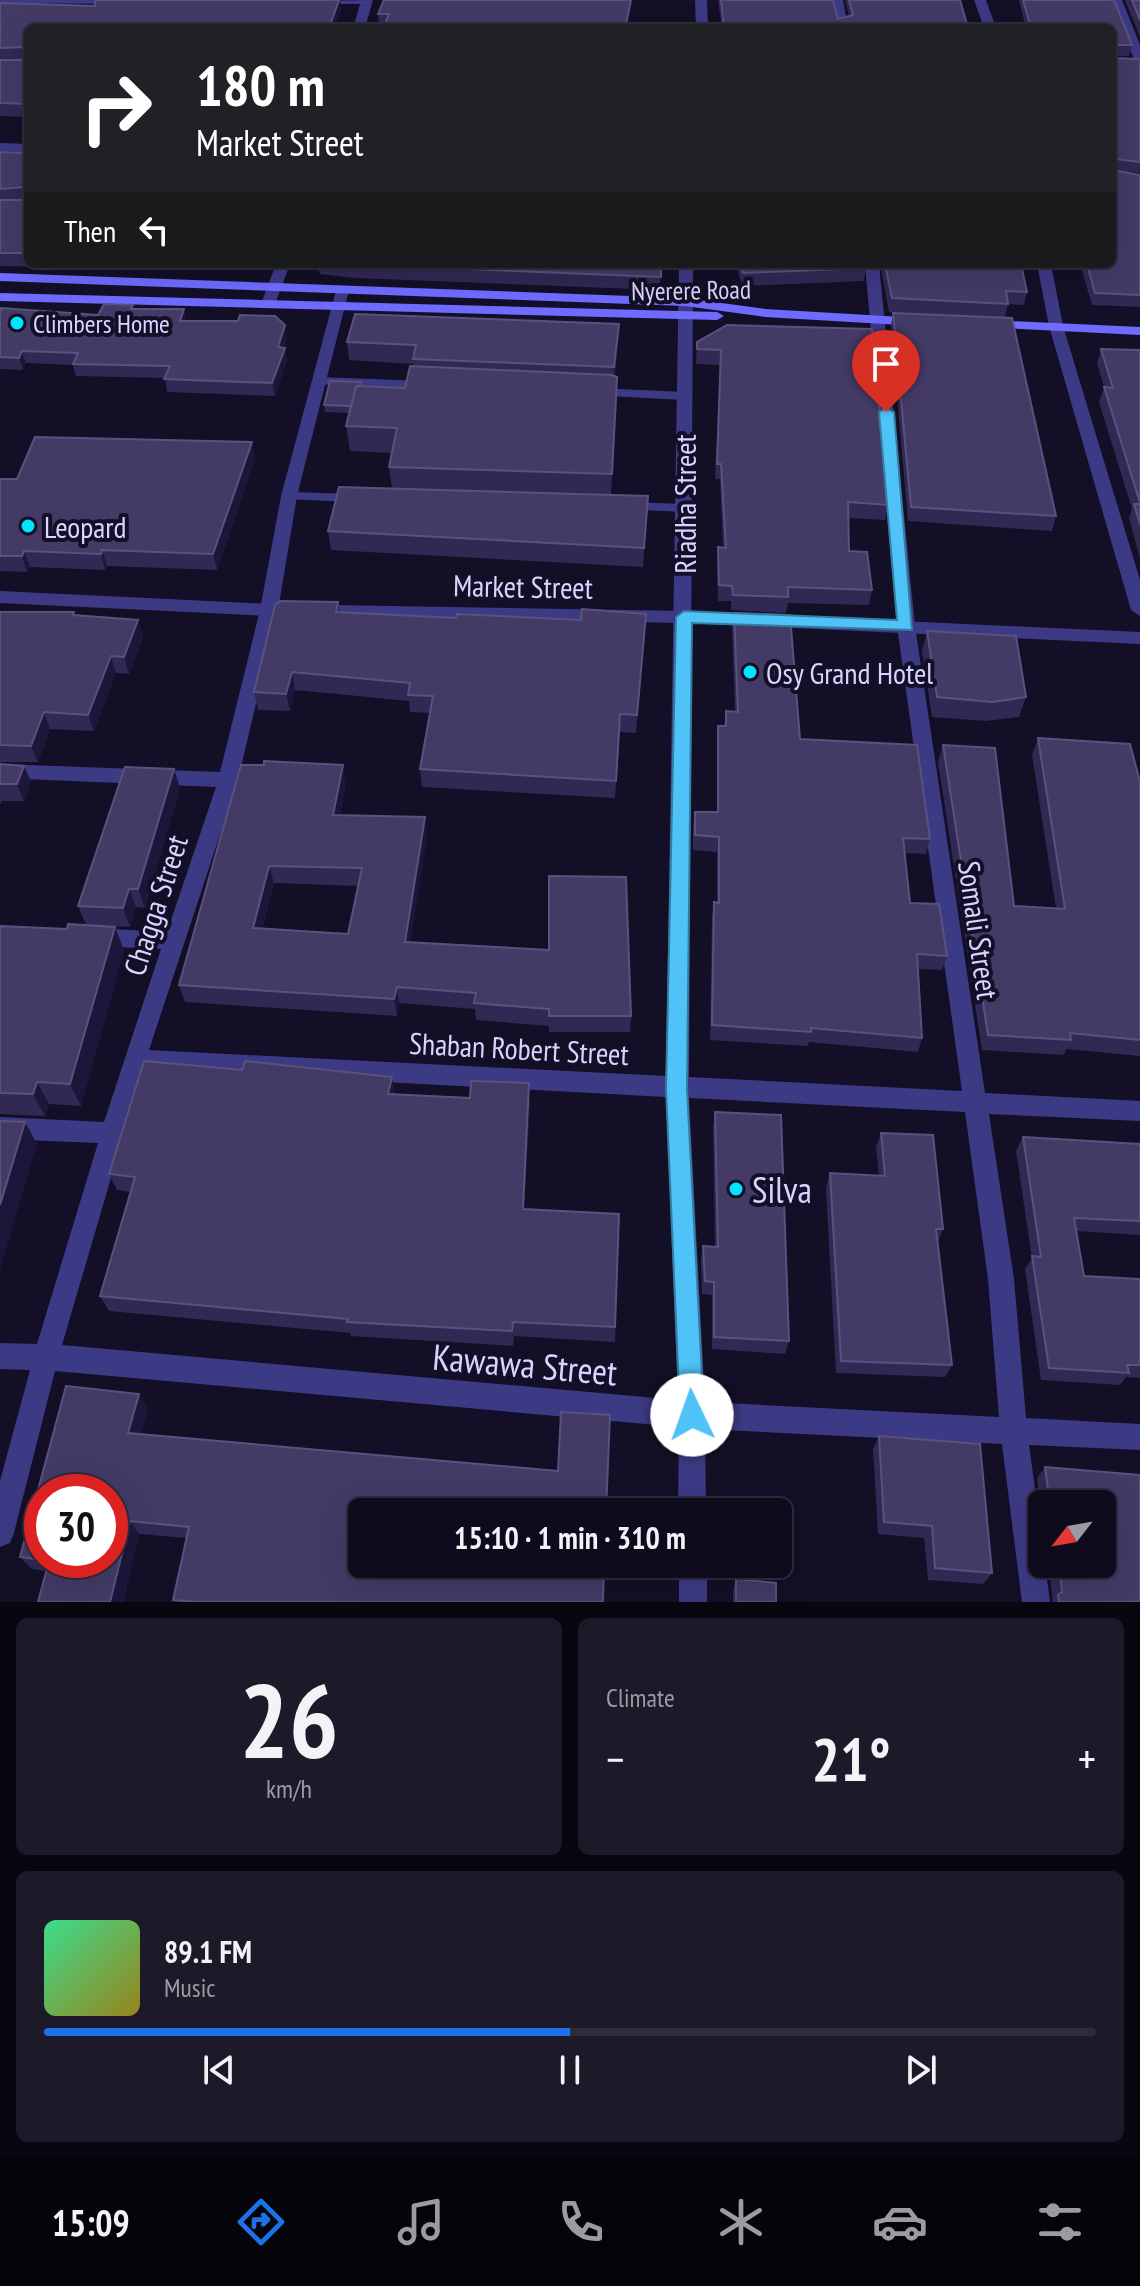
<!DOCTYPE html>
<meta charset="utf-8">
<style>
body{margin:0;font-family:"PT Sans Narrow",sans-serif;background:#1c1929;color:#f1f3f6;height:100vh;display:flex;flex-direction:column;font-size:30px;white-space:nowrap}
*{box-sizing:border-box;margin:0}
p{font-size:26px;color:#9b9ba3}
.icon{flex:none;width:44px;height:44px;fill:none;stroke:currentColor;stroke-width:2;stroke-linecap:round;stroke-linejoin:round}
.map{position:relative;height:1602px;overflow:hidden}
.drawer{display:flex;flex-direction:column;gap:16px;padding:16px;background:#08060f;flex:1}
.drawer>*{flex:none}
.top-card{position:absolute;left:24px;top:24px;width:1092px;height:244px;border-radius:12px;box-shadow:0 8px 32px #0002,0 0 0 2px #2e2b3b;background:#202124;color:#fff;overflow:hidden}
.needle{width:52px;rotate:239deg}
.fabs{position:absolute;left:1028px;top:1490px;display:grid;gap:16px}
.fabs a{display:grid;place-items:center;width:88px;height:88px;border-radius:12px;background:#0e0b1c;box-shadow:0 8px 32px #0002,0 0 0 2px #2e2b3b;font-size:40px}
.speed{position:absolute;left:24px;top:1474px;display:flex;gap:16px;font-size:40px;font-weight:700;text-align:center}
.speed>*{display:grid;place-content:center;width:104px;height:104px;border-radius:50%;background:#0e0b1c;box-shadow:0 8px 32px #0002,0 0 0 2px #2e2b3b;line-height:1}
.speed .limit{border:12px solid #d22;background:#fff;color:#111}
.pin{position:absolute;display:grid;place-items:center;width:68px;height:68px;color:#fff;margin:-82px -34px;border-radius:50% 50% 50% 0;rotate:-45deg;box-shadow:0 0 8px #0007}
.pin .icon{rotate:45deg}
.me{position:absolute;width:88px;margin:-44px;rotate:357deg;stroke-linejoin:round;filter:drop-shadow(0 0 6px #0008)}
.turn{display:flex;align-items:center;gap:28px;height:168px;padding:0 40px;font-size:36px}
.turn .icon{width:104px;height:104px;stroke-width:2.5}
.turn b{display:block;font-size:56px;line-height:68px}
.then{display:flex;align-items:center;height:76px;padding:0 40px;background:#0003;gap:16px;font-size:30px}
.big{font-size:60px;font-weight:700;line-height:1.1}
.drawer .tile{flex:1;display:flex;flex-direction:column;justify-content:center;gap:12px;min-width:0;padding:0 28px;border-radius:12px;background:#1c1929}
.drawer .dial{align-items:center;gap:0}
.dial b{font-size:104px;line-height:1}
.song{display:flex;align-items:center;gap:24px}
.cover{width:96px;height:96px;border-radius:12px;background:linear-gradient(135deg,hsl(150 70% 55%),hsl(50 70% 35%))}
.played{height:8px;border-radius:4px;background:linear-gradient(90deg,#1a73e8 50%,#2e2b3b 50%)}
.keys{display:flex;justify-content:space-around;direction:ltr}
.heat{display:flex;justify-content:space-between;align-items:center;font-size:44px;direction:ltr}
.drawer .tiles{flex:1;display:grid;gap:16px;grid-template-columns:1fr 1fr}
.tile:last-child{grid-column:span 2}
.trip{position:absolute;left:348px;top:1498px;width:444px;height:80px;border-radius:12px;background:#0e0b1c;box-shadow:0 8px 32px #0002,0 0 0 2px #2e2b3b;font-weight:700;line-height:80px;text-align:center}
.tabs{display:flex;height:128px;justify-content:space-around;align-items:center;background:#06040b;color:#9b9ba3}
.tabs .icon{width:56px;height:56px}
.tabs .on{color:#1a73e8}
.tabs b{font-size:36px;color:#f1f3f6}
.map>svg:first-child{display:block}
</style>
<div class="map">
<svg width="1140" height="1602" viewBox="0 0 1140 1602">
<rect width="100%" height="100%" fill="#130f26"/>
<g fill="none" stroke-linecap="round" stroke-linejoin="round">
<g fill="#3d3a85" fill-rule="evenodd">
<polygon points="318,377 425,381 431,385 425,389 314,384 312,381"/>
<polygon points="596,388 684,392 690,396 684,400 592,395 592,389"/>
<polygon points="289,492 355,494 362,498 355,502 284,499 284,493"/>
<polygon points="626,502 684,504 691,508 684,512 621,509 621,503"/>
</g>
<g fill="#3d3a85" fill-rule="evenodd">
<polygon points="0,0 127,0 128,1 122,4 0,3"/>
<polygon points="373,0 365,28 353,28 360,4 314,4 308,1"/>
<polygon points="695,0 707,0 708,28 696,28"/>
<polygon points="831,0 843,0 848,28 836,28"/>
<polygon points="974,0 986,0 996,28 984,28"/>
<polygon points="1110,0 1122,0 1140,45 1140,63 1134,59"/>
<polygon points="0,143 28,144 28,152 0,151"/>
<polygon points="276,264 290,264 275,304 268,308 261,304"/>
<path d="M679,264h14l-4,813 273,14 -65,-465 -32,-362h14l36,362 70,467 155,8v20l-151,-7 25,165 12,139 114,6v26l-111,-5 13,95v24h3l5,38h-28l-20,-158 -297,-15 1,83h-28l1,-85 -624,-56 -41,162 -4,10 -10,4v-66l30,-111 -30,-1v-26l37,1 61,-201 -98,-4v-22l104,5 57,-173 -69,-3 -8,-3 -3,-6 3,-6 8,-3 75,4 49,-145 -216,-9v-14l220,8 40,-162 21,-114 56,-209 12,3 -52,206 -19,114 -40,170 -89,270 517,26zM143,1069l523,28 12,303 -616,-55zM689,1098l276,14 23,167 11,138 -294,-15z"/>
<polygon points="1037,264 1051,264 1063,326 1140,580 1140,616 1131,610 1049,326"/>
<rect x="679" y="1564" width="28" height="38"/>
</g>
<polygon fill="#3d3a85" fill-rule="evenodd" points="0,591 269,604 684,611 1140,632 1140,644 684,623 269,616 0,603"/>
<g fill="#6f6bff" fill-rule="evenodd">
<polygon points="0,273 685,298 765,309 919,318 926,322 919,326 765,317 685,306 0,281"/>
<polygon points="0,293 717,312 724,316 717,320 0,301"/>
<polygon points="986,320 1140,327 1140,335 981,327 981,321"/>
</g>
</g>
<g fill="#312854" fill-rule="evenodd">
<polygon points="718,0 833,0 838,19 849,16 845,0 960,0 968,28 722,28"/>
<polygon points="1019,0 1114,0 1132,45 1129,56 1113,56 1113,58 1140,59 1140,173 1112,170 1140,175 1140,307 1092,305 1080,264 1112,264 1112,28 1026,28"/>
<polygon points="1125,0 1140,0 1140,37"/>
<polygon points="0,3 95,6 341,9 335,28 28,28 28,117 0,116"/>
<polygon points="378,14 627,28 379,26"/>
<polygon points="0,152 28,153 28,264 53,264 52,267 0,266"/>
<polygon points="140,264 222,264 221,269 141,266"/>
<polygon points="312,264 661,264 660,290 355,278 320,274 318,266 312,265"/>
<polygon points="736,264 866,264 866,268 864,281 742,286"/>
<polygon points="880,264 1021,264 1027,292 1024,305 1008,304 1005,317 889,312"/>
<polygon points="134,309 184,309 186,321 287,337 284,348 287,360 275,396 167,392 165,378 76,376 73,365 26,363 23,370 0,369 0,311 98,315"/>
<polygon points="893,313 1056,516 1052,531 908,521 891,327"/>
<polygon points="727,325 888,505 885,520 848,518 849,551 872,590 869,605 788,603 786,613 731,610 731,601 718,601 717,563 718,547 723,548 720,479 715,479 720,365 696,364 697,342"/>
<polygon points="347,342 618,343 615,376 617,402 611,495 648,496 643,567 331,550 328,531 392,488 389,467 392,453 350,451 346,426 350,413 325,412 324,405 362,386 405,388 414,366 413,364 349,360"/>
<polygon points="1101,349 1140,350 1140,558 1129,518 1132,509 1099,402 1104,387 1097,363"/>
<polygon points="255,458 217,570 107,566 105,570 30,567 27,572 0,571 0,479 17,479"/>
<polygon points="338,602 340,612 645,632 636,733 620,732 615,798 422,787 420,769 430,713 410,712 409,701 295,690 290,711 258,710 254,692"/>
<polygon points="0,612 74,612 75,616 138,620 143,637 129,674 116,673 94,731 50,729 38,762 0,762"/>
<polygon points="734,613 800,739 930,839 926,854 904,853 910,903 947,956 942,970 918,969 922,1038 918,1052 809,1042 808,1046 710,1040 712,917 714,902 717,903 717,852 693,850 693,827 695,812 717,812 717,742 718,726 724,726 726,711 735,712 732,628"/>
<polygon points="927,631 1026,697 1019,717 986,721 932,717 922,651"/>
<polygon points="1038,738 1140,782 1140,1056 1066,1049 1064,1055 982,1050 938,762 943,745 1014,906 1056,908 1032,755"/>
<polygon points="0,764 24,766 31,782 24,801 2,801 0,805"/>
<path d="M241,765l105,18 -6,32 87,20 -17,107 221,74 -1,16h-81v-6l-73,-6 -1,-11 -76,-6 -2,13 -212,-14 -6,-17zM274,883l85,3 -11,48 -86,-6z"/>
<polygon points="180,788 145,908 136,907 130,927 86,925 78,906"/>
<polygon points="0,926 124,950 81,1106 49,1104 45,1116 0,1114"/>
<polygon points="395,1094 530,1100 524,1209 619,1214 615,1342 514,1336 513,1346 351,1336 350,1333 109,1311 100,1296 131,1192 117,1190 109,1174"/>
<polygon points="715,1112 789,1341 785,1354 712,1349 712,1295 702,1294 701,1260 703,1246 715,1247 713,1127"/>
<polygon points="881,1133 943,1229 938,1242 952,1365 945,1377 836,1373 826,1188 830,1173 879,1176 876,1147"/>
<polygon points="1023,1137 1140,1144 1140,1235 1077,1231 1084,1276 1140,1279 1140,1378 1126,1377 1120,1385 1041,1380 1025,1269 1032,1258 1016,1151"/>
<polygon points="148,1409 141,1434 603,1602 175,1602 173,1600 187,1538 139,1534 123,1602 38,1602 46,1571 32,1569 20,1557"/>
<polygon points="879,1436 992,1573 983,1584 928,1580 924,1538 878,1534 873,1449"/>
<polygon points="1045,1467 1140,1475 1140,1602 1052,1602 1053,1601 1048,1564 1102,1564 1102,1504 1042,1504 1042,1519 1037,1478"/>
<polygon points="736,1579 776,1602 733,1602 733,1589"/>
</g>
<g fill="#1d163a">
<polygon points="339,0 340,0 341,9 335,28 329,28"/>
<polygon points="631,0 633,0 627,28 625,28"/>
<polygon points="184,309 186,321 180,321"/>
<polygon points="619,324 618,343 613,386 614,367"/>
<polygon points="285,325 287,337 280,360 278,347"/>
<polygon points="285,348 287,360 275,396 272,383"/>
<polygon points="22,351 26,363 23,370 19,358"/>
<polygon points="617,377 617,402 611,499 612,474"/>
<polygon points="252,442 255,458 217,570 213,554"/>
<polygon points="102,550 107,566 105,570 101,554"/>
<polygon points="24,551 30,567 27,572 22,556"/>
<polygon points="138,620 143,637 129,674 124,657"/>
<polygon points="111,656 116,673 94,731 88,715"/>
<polygon points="292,672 295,690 290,711 286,694"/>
<polygon points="44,712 50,729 38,762 31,746"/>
<polygon points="343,765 346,783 336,833 333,815"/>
<polygon points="24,766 31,782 24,801 17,784"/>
<polygon points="174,769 180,788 145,908 138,889"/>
<polygon points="425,817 427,835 408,959 405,942"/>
<polygon points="269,866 274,883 257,945 253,928"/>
<polygon points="129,889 136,907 130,927 123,908"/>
<polygon points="115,927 124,950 81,1106 70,1084"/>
<polygon points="397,987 399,1003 397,1016 394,999"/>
<polygon points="392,1077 395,1094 388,1094"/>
<polygon points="37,1082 49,1104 45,1116 33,1094"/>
<polygon points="529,1083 530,1100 523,1225 523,1209"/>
<polygon points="25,1122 37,1144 0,1270 0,1205"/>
<polygon points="139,1394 148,1409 138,1447 128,1433"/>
<polygon points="130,1521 139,1534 123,1602 110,1602"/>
</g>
<g fill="#433a66" stroke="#5a527e" stroke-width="2" fill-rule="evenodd">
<polygon points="95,0 339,0 329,28 28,28 28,104 0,103 0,60 27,60 25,47 0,48 0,3 95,6"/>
<polygon points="384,0 631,0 625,28 383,28 389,14 378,14"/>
<polygon points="721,0 833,0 838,19 853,15 849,0 960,0 968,28 724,28"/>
<polygon points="1023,0 1114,0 1132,45 1113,45 1113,58 1140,59 1140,162 1115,159 1112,170 1140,175 1140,295 1095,293 1087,264 1112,264 1112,28 1031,28"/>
<polygon points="1132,0 1140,0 1140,20"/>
<polygon points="0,152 28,153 28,253 0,253 0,200 26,200 24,187 0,189"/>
<polygon points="347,264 661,264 661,277"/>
<polygon points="741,264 866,264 866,268 743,273"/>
<polygon points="885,264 1021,264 1027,292 1006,291 1008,304 892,298"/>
<polygon points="104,304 133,305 131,309 184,309 180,321 238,321 240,315 275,316 285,325 278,347 285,348 272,383 164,379 170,366 73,364 78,353 22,351 19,358 0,357 0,311 1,308 98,315"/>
<polygon points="893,313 1012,318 1056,516 911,507"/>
<polygon points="355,314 619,324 614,367 413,359 416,345 347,342"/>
<polygon points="727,325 872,329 888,505 848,502 849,551 867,552 872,590 788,587 788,597 733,595 732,586 719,585 718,547 726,548 721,464 717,464 721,350 697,349 697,342"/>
<polygon points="1101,349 1140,350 1140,503 1104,387 1113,388"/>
<polygon points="410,366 612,375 617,377 612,474 389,467 397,428 346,426 356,386 405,388"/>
<polygon points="330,381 361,382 360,386 356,386 351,406 324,405"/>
<polygon points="35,437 252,442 213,554 102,550 101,554 24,551 22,556 0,556 0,479 17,479"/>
<polygon points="339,487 648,496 644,548 328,531"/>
<polygon points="1134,504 1140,504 1140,524"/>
<polygon points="280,601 338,602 336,612 456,618 457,614 581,620 582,609 646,614 637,715 620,714 616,781 420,769 433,696 408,695 410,683 292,672 286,694 254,692 275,605"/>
<polygon points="0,612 74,612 73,615 138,620 124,657 111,656 88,715 44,712 31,746 0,745"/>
<polygon points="734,613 790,615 800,739 917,745 930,839 903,838 910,903 939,904 947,956 917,954 922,1038 811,1028 811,1032 712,1025 714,902 719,903 719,837 695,835 695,812 718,812 718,726 726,726 726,711 738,712"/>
<polygon points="927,631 1016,636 1026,697 992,702 937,697"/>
<polygon points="1038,738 1130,744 1140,782 1140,1040 1070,1033 1071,1040 988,1035 943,745 995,748 1014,906 1065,909"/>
<path d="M264,761l79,4 -10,50 92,2 -20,125 144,8v-74l77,1 5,139h-82v-7l-75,-6 2,-10 -79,-6 -3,12 -215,-14 62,-220h23zM269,866l93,2 -14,66 -95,-6z"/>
<polygon points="0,764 24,766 17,784 0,784"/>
<polygon points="125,767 174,769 138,889 129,889 123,908 78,906"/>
<polygon points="68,924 115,927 70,1084 37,1082 33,1094 0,1093 0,926 67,929"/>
<polygon points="144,1061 242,1070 245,1061 392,1077 388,1094 470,1098 471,1081 529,1083 523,1209 619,1214 615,1327 513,1322 512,1331 347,1322 348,1319 100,1296 135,1177 109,1174"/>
<polygon points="715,1112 781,1115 789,1341 714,1337 714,1282 705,1281 703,1246 718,1247"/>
<polygon points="0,1121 25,1122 0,1205"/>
<polygon points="881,1133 933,1135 943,1229 936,1229 952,1365 841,1361 830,1173 885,1176"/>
<polygon points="1023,1137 1140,1144 1140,1221 1074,1218 1084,1276 1140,1279 1140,1365 1127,1365 1129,1373 1049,1368 1032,1256 1041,1257"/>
<polygon points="66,1386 139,1394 128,1433 558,1471 561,1412 610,1415 606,1512 362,1512 362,1564 604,1564 603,1602 198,1602 173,1600 189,1527 130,1521 110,1602 38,1602 49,1561 44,1560 110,1560 110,1492 42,1492 42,1560 20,1557"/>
<polygon points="879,1436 980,1444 992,1573 935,1568 932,1526 884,1522"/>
<polygon points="1045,1467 1140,1475 1140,1602 1059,1602 1058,1595 1062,1592 1059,1564 1102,1564 1102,1504 1050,1504"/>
<polygon points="736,1579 776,1583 776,1602 736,1602"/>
</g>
<polygon fill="#4fc3f7" stroke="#337fa1" stroke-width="2" points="886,408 894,412 912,630 692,623 687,1089 704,1415 701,1424 692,1427 683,1424 680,1415 666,1089 676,617 684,611 897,620 879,412"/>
<g fill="#00e5ff" stroke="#130f26" stroke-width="3">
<circle cx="17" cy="323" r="8"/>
<circle cx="28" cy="526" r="8"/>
<circle cx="750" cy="672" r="8"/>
<circle cx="736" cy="1189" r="8"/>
</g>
<g text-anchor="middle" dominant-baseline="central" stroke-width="8" stroke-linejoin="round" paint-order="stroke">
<g font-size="26" fill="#d9d4ff" stroke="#130f26">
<text transform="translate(691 290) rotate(-1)">Nyerere Road</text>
</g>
<g font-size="26" fill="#d9d4ff" stroke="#130f26" text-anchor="start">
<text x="33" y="323">Climbers Home</text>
</g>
<g font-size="30" fill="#d9d4ff" stroke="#130f26">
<text transform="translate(684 504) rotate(-90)">Riadha Street</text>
<text transform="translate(523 586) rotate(1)">Market Street</text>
<text transform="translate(155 905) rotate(-72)">Chagga Street</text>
<text transform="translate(979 930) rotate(82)">Somali Street</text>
<text transform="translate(519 1048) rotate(3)">Shaban Robert Street</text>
</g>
<g font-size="30" fill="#d9d4ff" stroke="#130f26" text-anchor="start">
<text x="44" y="526">Leopard</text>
<text x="766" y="672">Osy Grand Hotel</text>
</g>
<g font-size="36" fill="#d9d4ff" stroke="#130f26" text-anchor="start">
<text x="752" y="1189">Silva</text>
</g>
<g font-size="36" fill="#d9d4ff" stroke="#130f26">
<text transform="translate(525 1364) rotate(5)">Kawawa Street</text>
</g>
</g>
</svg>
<div class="fabs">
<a><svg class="needle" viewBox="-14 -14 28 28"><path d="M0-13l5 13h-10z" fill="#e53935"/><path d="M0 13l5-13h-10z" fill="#9b9ba3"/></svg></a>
</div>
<div class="speed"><div class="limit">30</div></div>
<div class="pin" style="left:886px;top:412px;background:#d93025"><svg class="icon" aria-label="arrive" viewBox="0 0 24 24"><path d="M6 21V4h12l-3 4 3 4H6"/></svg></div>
<svg class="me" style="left:692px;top:1415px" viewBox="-20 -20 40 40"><circle r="19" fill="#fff"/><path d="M0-13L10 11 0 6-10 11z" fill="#4fc3f7"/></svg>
<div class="trip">15:10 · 1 min · 310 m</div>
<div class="top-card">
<div class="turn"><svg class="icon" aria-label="right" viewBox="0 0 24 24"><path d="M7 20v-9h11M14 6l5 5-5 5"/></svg><div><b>180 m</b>Market Street</div></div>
<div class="then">Then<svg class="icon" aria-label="left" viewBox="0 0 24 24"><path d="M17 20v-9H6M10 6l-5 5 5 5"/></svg></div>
</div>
</div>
<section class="drawer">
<div class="tiles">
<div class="tile dial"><b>26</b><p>km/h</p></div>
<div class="tile"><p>Climate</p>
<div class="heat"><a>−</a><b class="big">21°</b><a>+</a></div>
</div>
<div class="tile">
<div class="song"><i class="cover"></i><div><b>89.1 FM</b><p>Music</p></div></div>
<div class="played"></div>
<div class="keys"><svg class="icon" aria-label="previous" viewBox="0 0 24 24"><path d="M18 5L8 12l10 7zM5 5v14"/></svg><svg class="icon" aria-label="pause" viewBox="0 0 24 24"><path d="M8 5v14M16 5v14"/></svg><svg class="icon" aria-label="next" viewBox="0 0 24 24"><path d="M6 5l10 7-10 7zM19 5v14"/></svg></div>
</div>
</div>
</section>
<nav class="tabs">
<b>15:09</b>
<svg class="icon on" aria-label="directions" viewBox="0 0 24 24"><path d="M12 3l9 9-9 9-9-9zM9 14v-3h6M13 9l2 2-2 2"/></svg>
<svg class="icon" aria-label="music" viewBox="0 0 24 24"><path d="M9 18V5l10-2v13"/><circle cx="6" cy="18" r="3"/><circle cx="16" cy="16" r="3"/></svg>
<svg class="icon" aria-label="phone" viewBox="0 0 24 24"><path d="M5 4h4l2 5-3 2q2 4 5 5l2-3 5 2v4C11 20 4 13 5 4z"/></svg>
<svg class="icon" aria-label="climate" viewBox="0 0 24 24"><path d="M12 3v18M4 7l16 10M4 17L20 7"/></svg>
<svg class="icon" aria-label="car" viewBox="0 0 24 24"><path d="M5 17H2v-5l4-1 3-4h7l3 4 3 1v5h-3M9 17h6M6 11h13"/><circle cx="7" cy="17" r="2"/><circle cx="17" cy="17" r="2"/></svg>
<svg class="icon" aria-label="filters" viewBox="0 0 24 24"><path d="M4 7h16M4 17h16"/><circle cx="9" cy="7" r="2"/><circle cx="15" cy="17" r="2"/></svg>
</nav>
